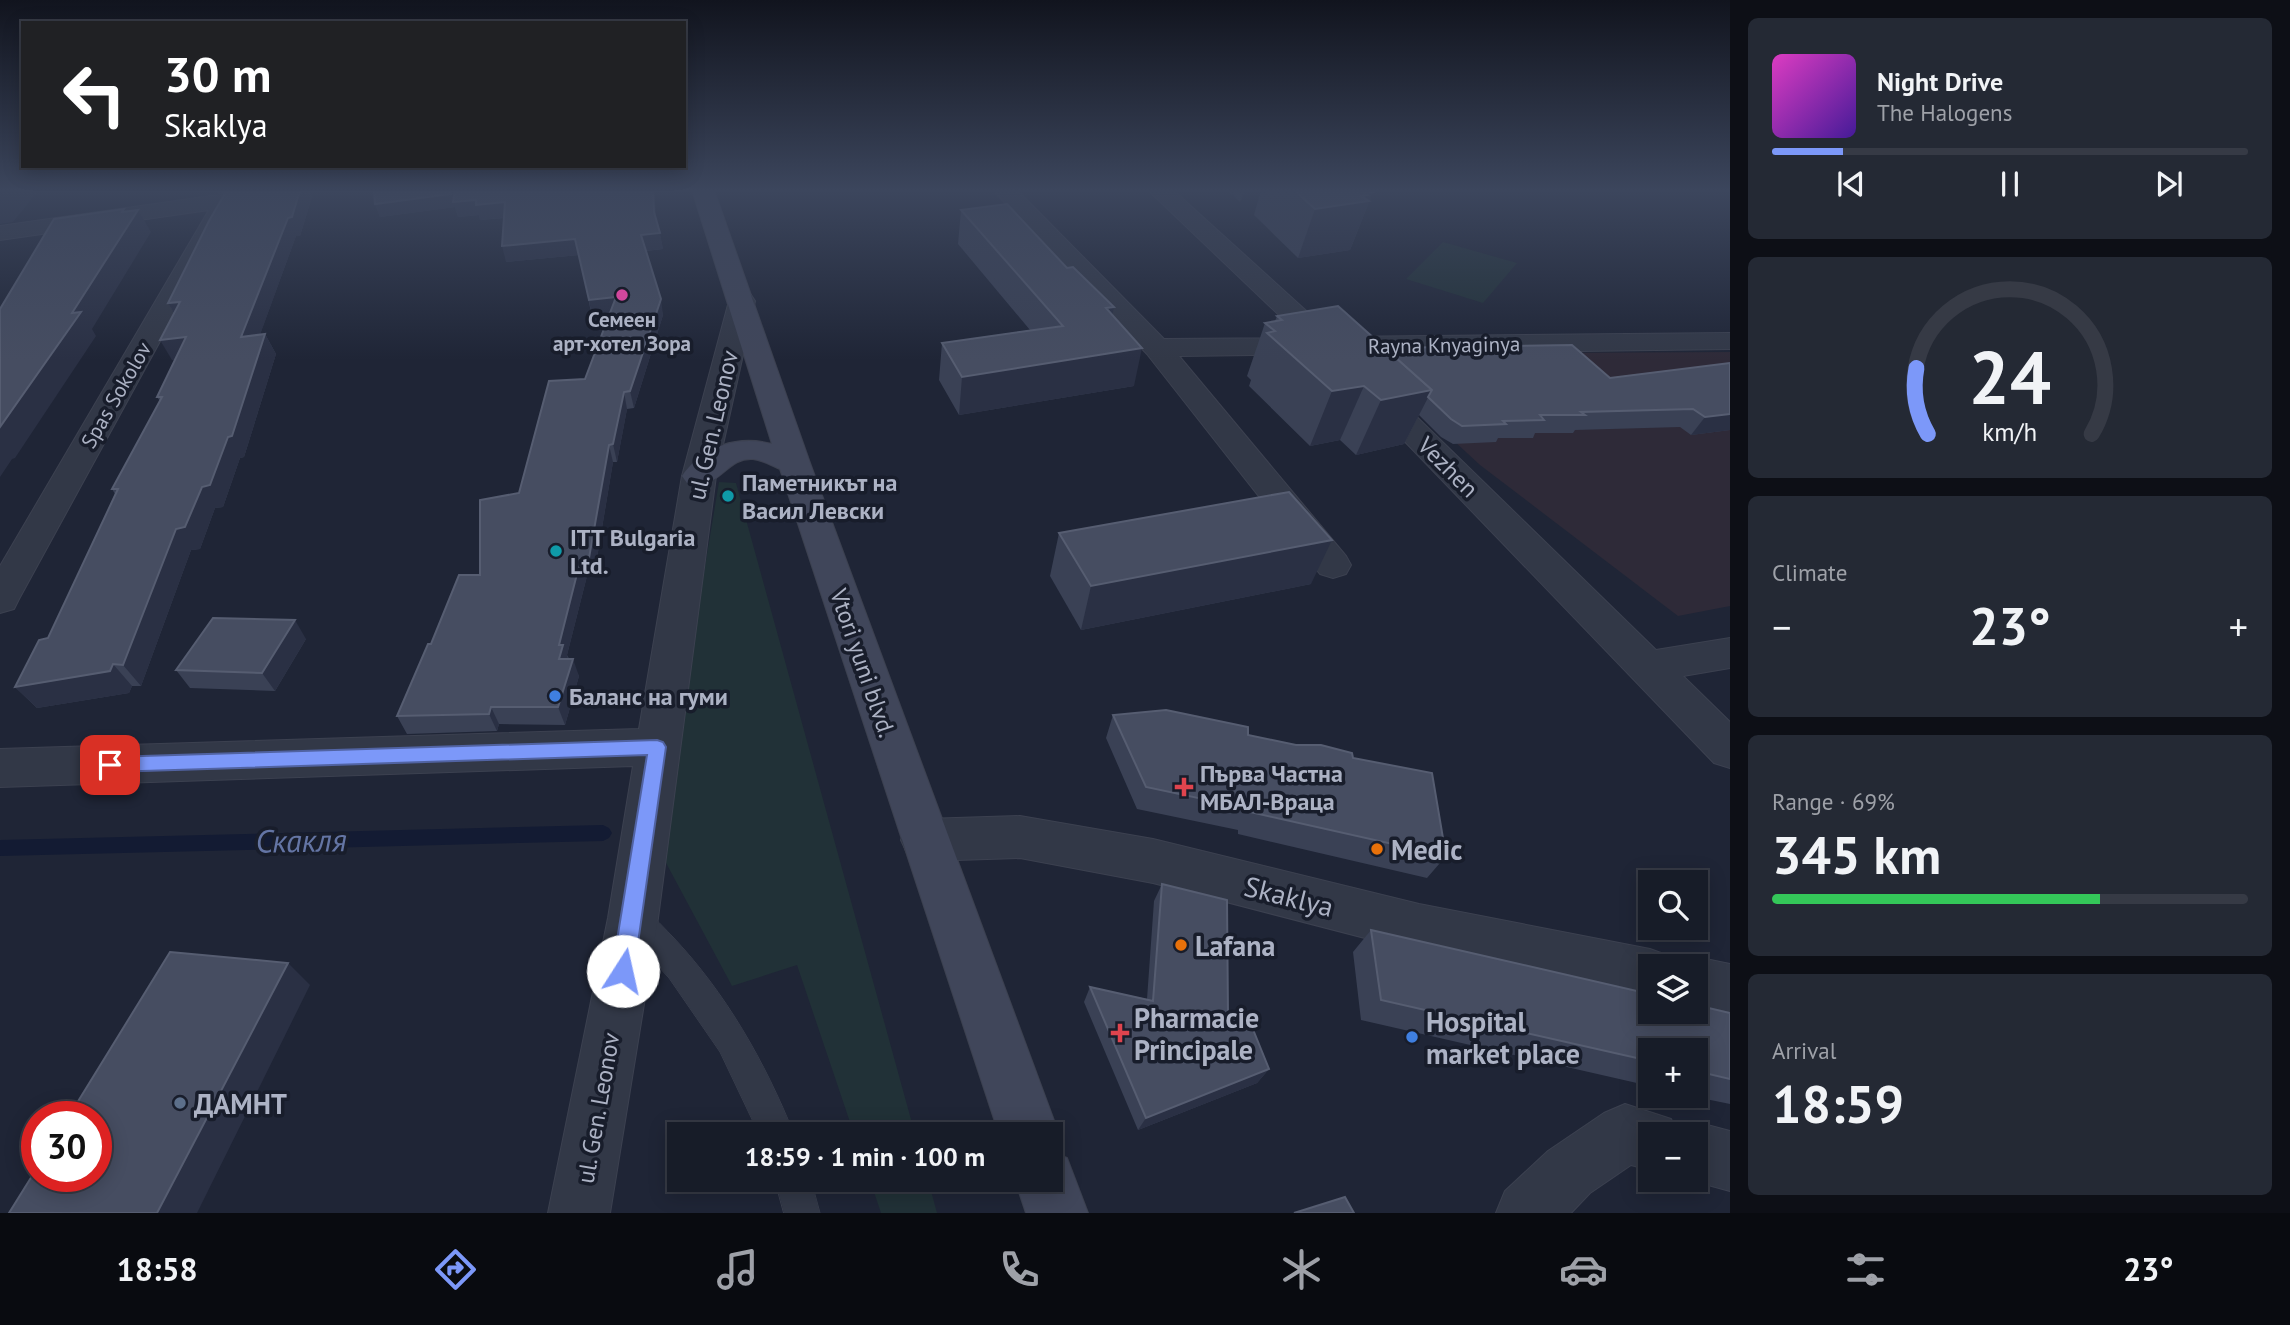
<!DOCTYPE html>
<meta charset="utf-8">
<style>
body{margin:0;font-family:"PT Sans",sans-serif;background:#242934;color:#f1f3f6;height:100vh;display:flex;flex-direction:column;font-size:26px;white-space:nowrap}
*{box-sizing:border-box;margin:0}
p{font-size:23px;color:#9ea1a8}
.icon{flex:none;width:38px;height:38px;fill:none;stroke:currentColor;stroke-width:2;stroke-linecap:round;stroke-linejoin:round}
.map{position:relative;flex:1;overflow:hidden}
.details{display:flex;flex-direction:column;gap:18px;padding:18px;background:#0d0f16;width:560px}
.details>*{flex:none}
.guide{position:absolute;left:21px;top:21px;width:665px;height:147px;border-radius:0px;box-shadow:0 4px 18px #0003,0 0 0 2px #363a45;background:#202124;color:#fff;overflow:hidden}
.buttons{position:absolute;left:1638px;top:870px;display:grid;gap:14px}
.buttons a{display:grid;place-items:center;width:70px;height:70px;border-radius:0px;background:#171c28;box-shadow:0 4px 18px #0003,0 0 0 2px #363a45;font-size:35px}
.speed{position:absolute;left:21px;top:1101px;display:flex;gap:14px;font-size:35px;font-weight:700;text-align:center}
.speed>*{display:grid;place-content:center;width:91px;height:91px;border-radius:50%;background:#171c28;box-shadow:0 4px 18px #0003,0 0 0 2px #363a45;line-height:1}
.speed .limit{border:10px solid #d22;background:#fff;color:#111}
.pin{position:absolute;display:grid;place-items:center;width:60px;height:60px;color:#fff;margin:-30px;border-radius:14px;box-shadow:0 4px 10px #0006}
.me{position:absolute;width:77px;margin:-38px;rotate:10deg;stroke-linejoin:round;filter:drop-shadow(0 0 5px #0008)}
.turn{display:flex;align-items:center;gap:24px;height:147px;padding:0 28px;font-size:32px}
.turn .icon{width:91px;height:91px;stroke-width:2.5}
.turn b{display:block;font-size:49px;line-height:60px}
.big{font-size:52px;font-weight:700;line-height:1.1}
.details .card{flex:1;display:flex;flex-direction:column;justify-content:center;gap:10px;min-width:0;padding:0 24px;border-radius:10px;background:#242934}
.details .dial{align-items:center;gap:0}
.dial svg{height:182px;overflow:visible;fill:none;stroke:#363a45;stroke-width:7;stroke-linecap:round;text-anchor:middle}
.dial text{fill:#f1f3f6;stroke:none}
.song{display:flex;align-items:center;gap:21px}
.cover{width:84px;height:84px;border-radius:10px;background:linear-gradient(135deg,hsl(310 70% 55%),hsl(260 70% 35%))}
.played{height:7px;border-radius:4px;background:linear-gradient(90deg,#7c98f9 15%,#363a45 15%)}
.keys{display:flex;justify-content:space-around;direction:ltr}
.heat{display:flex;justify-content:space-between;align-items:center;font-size:38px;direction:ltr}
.charge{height:10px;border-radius:5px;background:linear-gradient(90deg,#34c759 69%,#363a45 0)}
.trip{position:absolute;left:667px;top:1122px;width:396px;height:70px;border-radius:0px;background:#171c28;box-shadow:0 4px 18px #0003,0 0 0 2px #363a45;font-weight:700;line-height:70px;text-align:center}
.dock{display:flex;height:112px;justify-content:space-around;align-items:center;background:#090b10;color:#9ea1a8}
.dock .icon{width:49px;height:49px}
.dock .current{color:#7c98f9}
.dock b{font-size:32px;color:#f1f3f6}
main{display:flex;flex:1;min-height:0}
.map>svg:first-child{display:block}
</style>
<main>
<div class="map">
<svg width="1730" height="1213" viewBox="0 0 1730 1213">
<rect width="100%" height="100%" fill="#1f2536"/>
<polygon fill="#2e2a38" points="1730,352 1730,606 1678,616 1480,465 1360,354"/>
<g fill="#213137">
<polygon points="1443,242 1517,263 1483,303 1406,279"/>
<polygon points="719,482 736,483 915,1134 854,1134 797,965 732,986 665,861 675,746"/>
<polygon points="870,1180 928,1180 937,1213 881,1213"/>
</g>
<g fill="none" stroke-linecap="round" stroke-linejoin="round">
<polygon fill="#131b33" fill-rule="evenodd" points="603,825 609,828 612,833 609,838 603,841 0,856 0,840"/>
<defs>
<g id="lane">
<path d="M635,905c15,6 25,19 37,31 54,57 93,126 122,198h-35l-39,-82 -51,-74 -45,-49 -4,-10 4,-10z"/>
<polygon points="775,1180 811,1180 820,1213 784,1213"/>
</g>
<g id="street">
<polygon points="221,190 309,190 306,195 298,197 234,206 19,599 14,609 0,613 0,566 209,210 0,240 0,226 218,195"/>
<polygon points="993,190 1017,190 1164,339 1303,338 1148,190 1173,190 1335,337 1730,333 1730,349 1342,354 1331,358 1320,354 1179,356 1346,556 1351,565 1346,574 1333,578 1320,574 1147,354"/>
<polygon points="742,293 751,295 755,301 716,476 658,918 610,1213 548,1213 608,918 633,766 0,787 0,749 639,729 682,476 729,301 733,295"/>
<polygon points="1374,383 1385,386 1656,650 1730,638 1730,668 1683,676 1730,722 1730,768 1714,763 1363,398 1359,392 1363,386"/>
<polygon points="1020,816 1153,839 1419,904 1650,949 1669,956 1673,966 1650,966 1650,1001 1419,952 1153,883 1020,858 925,861 908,855 901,840 908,825 925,819"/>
<polygon points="1696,957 1730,964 1730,1018 1696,1010 1696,966 1677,966"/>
<polygon points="1625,1104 1671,1119 1676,1130 1696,1122 1730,1131 1730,1191 1690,1180 1696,1180 1696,1134 1650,1134 1650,1170 1631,1165 1590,1193 1571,1213 1496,1213 1505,1191 1548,1151 1604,1113"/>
</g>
<path id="secondary" d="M692,190h22l96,273 249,671 -8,18 16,6 21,55h-62l-11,-33h35v-46h-51l-219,-665c-9,-4 -18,-9 -27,-10 -28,-2 -33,33 -66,24l-5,-7c20,-30 56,-41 90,-32z"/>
</defs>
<use href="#lane" stroke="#3c4150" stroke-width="1"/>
<use href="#street" stroke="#3c4150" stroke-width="2"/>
<use href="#secondary" stroke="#3c4150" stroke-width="2"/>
<use href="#lane" fill="#323847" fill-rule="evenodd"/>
<use href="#street" fill="#323847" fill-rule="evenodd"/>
<use href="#secondary" fill="#40465a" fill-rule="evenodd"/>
</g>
<g fill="#3a4155">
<polygon points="300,190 314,190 300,236 296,236 260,334 265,334 276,354 244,457 240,458 223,507 215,508 200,549 191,550 141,686 132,686 129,693 37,708 15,687 48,638 115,494 112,489 160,401 157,397 175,360 172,360 174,313 168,303"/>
<polygon points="455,190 654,190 656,218 663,249 646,251 663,315 634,408 627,409 617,462 613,462 594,576 587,576 567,655 579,676 565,725 499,724 497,731 407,734 397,716 431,644 480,575 519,493 585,379 609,314 592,317 579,255 506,262 504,218 480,220 479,215 458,217 455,207 380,217 375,204 453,200"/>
<polygon points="1228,190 1246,190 1240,202"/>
<polygon points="1261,190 1370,190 1373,192 1350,250 1298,258 1254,215"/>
<polygon points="961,210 1112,315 1134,386 959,415 939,380 942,343 1030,330 958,244"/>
<polygon points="1277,316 1385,348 1610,378 1730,363 1730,430 1691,435 1680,427 1575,430 1573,433 1535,433 1533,438 1498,438 1496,442 1453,444 1441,437 1419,415 1404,444 1356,455 1340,440 1310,446 1249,386 1251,380 1247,376 1265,323 1275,321"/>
<polygon points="1059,533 1311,584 1081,630 1050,576"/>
<polygon points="306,639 275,691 190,688 176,670"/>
<polygon points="1113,715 1248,735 1353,758 1446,856 1427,878 1238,834 1238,830 1137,809 1106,738"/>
<polygon points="1162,884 1228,1017 1269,1069 1257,1083 1138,1130 1084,1002 1090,987 1147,999 1154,901"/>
<polygon points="1371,930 1730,1013 1730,1104 1691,1096 1696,1096 1696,1050 1650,1050 1650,1086 1361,1020 1353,952"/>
</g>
<g fill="#2a3044">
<polygon points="0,190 39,190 13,222 0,224"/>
<polygon points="300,190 314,190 300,236 296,236 252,357 241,337 288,218"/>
<polygon points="451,190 454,202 476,200 505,202 509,217 480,220 479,215 458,217 455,207 380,217 375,204"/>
<polygon points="653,190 654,190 657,227 654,212"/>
<polygon points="1243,190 1246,190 1240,202"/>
<polygon points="1373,192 1350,250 1298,258 1315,209 1361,196 1365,193"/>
<polygon points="124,209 131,222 138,210 151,232 92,329 96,336 15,458 12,459 0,477 0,427 72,313"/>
<polygon points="660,233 663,249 644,251 641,235"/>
<polygon points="575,239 579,255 506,262 502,246"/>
<polygon points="616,297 619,313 592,317 589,300"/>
<polygon points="661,299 663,315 634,408 630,391"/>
<polygon points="180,302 180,323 168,303"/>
<polygon points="1114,307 1106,344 1106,308"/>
<polygon points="265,334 276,354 244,457 240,458 223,507 215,508 200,549 191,550 141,686 123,665 176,529"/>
<polygon points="186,337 198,358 172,360 160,340"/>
<polygon points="1142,348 1134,386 959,415 962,377"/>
<polygon points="1364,386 1340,440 1310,446 1332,391"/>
<polygon points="1432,390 1404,444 1356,455 1381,400"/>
<polygon points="624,392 627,409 617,462 613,444"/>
<polygon points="1730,414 1730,430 1691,435 1705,417"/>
<polygon points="609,445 613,462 594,576 589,558"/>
<polygon points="1332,540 1311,584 1081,630 1091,586"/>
<polygon points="581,558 587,576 567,655 569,663 559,659 559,645"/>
<polygon points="295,620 306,639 275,691 262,673"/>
<polygon points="573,659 579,676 565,725 558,707"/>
<polygon points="113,664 132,686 129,693 37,708 15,687"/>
<polygon points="491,707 499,724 497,731 489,714"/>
<polygon points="288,963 310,985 197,1213 157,1213"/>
<polygon points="1269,1069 1257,1083 1138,1130 1146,1118"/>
</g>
<g fill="#464d61" stroke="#565d71" stroke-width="2">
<polygon points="227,190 300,190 292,217 288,218 241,337 265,334 232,436 228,437 210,485 202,487 185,527 176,529 123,665 113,664 110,671 15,687 39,640 48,638 118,489 112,489 162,397 157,397 186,337 160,340 180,302 168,303 209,221"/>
<polygon points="374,190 450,190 451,194 375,204"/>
<polygon points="455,190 653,190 654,212 660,233 641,235 661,299 630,391 624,392 613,444 609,445 589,558 581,558 559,645 563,645 559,659 573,659 558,707 491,707 489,714 397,716 428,644 431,644 459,575 480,575 480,500 519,493 549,381 585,379 616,297 589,300 575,239 502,246 505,202 476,205 476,200 453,202"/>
<polygon points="1294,190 1370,190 1373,192 1365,193 1368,195 1361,196 1369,201 1315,209"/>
<polygon points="1007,204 1067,268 1073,267 1114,307 1106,308 1142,348 962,377 942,343 1063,326 961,210"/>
<polygon points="124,209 122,212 138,210 72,313 81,312 0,427 0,309 54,219"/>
<polygon points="1338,306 1432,390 1381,400 1364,386 1332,391 1267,333 1275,331 1265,323 1282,320 1277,316"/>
<polygon points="1572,345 1610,378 1730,363 1730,414 1705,417 1693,409 1581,412 1585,415 1540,415 1544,420 1503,421 1506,424 1462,426 1451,419 1428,397 1432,390 1385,348"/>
<polygon points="1289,492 1332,540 1091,586 1059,533"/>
<polygon points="213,618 295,620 262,673 176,670"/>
<polygon points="1166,710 1248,727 1248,735 1296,745 1321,745 1352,753 1353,758 1432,773 1446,856 1250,812 1250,809 1146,787 1113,715"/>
<polygon points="1162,884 1227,900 1228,1017 1250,1022 1269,1069 1146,1118 1090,987 1153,1001"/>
<polygon points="1371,930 1650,994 1650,1012 1696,1012 1696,1005 1730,1013 1730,1079 1696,1071 1696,1050 1650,1050 1650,1061 1381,1000"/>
<polygon points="170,952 288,963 157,1213 9,1213 37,1168 37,1176 96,1176 96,1116 69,1116"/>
<polygon points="1345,1197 1354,1213 1294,1213"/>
</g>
<linearGradient id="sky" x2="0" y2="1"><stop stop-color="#11141e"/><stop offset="0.53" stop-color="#3c465d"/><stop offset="1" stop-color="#3c465d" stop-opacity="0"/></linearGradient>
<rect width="1730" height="360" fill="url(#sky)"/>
<polygon fill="#7c98f9" stroke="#5163a2" stroke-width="2" points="657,740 663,742 666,747 634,971 631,979 623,982 615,979 612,971 647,755 110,772 103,770 100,765 103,759 110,757"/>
<circle fill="#d1479c" stroke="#181d2b" stroke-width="2.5" cx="622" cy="295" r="7"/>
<g fill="#0f9aa8" stroke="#181d2b" stroke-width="2.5">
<circle cx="728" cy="496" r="7"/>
<circle cx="556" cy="551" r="7"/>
</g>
<g fill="#3f7fe0" stroke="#181d2b" stroke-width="2.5">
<circle cx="555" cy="696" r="7"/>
<circle cx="1412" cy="1037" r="7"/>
</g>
<g fill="#e0444e" stroke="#181d2b" stroke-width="2.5">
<path d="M1180.5 776.5h7v7h7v7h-7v7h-7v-7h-7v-7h7z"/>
<path d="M1116.5 1022.5h7v7h7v7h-7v7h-7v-7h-7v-7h7z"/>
</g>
<g fill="#e8710a" stroke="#181d2b" stroke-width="2.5">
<circle cx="1377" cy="849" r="7"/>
<circle cx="1181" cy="945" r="7"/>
</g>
<circle fill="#5c6f8a" stroke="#181d2b" stroke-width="2.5" cx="180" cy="1103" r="7"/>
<g text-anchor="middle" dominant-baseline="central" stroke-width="7" stroke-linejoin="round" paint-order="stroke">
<g font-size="21" font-weight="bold" fill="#acb2c4" stroke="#181d2b">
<text x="622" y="319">Семеен<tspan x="622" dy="24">арт-хотел Зора</tspan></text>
</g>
<g font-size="21" fill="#acb2c4" stroke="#181d2b">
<text transform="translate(1444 345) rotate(-1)">Rayna Knyaginya</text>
<text transform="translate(116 395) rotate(-60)">Spas Sokolov</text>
</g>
<g font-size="24" fill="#acb2c4" stroke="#181d2b">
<text transform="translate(713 425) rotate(-77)">ul. Gen. Leonov</text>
<text transform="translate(1448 467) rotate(45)">Vezhen</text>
<text transform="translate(863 663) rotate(71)">Vtori yuni blvd.</text>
<text transform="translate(598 1108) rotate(-80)">ul. Gen. Leonov</text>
</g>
<g font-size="24" font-weight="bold" fill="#acb2c4" stroke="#181d2b" text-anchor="start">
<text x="742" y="482">Паметникът на<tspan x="742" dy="28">Васил Левски</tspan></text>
<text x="570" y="537">ITT Bulgaria<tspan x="570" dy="28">Ltd.</tspan></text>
<text x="569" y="696">Баланс на гуми</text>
<text x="1200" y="773">Първа Частна<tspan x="1200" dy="28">МБАЛ-Враца</tspan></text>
</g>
<g font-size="28" font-weight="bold" fill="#acb2c4" stroke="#181d2b" text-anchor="start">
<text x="1391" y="849">Medic</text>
<text x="1195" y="945">Lafana</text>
<text x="1134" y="1017">Pharmacie<tspan x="1134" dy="32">Principale</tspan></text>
<text x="1426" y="1021">Hospital<tspan x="1426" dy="32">market place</tspan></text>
<text x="194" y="1103">ДАМНТ</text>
</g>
<g font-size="28" fill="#acb2c4" stroke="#181d2b">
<text transform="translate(1289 896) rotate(14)">Skaklya</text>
</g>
<g font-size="32" font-style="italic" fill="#6475a4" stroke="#181d2b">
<text transform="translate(301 840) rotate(-1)">Скакля</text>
</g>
</g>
</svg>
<div class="buttons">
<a><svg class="icon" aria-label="search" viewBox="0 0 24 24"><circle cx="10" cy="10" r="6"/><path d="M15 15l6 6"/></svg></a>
<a><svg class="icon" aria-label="layers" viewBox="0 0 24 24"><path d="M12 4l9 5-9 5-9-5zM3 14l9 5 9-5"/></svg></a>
<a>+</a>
<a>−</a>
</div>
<div class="speed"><div class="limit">30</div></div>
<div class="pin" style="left:110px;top:765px;background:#d93025"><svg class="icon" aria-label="arrive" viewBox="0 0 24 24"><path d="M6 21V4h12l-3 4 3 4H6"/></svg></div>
<svg class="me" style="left:623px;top:971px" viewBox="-20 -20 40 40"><circle r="19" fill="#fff"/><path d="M0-13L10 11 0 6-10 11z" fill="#7c98f9"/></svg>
<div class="trip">18:59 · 1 min · 100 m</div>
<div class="guide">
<div class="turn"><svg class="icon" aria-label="left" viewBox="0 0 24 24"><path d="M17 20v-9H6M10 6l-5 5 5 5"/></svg><div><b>30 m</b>Skaklya</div></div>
</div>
</div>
<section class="details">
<div class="card">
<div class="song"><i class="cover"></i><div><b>Night Drive</b><p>The Halogens</p></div></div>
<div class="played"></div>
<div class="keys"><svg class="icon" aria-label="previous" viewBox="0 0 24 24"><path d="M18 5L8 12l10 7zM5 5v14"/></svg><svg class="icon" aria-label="pause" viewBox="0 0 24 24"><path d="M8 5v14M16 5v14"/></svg><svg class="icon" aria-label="next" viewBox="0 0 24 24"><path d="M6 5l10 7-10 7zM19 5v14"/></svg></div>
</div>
<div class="card dial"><svg viewBox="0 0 100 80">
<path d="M14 69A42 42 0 1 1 86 69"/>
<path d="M14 69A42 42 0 0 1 9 40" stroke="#7c98f9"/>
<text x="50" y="56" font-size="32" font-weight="700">24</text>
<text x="50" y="72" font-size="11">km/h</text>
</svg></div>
<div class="card"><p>Climate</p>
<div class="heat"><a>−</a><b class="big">23°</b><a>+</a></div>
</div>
<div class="card"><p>Range · 69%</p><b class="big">345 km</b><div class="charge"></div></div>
<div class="card"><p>Arrival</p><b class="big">18:59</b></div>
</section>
</main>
<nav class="dock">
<b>18:58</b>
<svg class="icon current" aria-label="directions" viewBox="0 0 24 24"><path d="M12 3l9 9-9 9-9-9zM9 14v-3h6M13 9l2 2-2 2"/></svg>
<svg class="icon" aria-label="music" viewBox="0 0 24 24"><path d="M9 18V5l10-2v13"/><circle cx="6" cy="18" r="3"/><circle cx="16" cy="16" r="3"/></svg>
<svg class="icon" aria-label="phone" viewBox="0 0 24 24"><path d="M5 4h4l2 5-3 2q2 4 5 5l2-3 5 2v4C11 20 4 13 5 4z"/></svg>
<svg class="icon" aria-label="climate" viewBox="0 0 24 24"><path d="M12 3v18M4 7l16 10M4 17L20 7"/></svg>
<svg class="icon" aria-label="car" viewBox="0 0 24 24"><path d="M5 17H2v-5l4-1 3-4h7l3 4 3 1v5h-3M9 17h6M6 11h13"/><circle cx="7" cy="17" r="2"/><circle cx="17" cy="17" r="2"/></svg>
<svg class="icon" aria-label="filters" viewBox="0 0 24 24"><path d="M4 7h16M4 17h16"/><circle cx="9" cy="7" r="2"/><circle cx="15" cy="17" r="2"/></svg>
<b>23°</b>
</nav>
